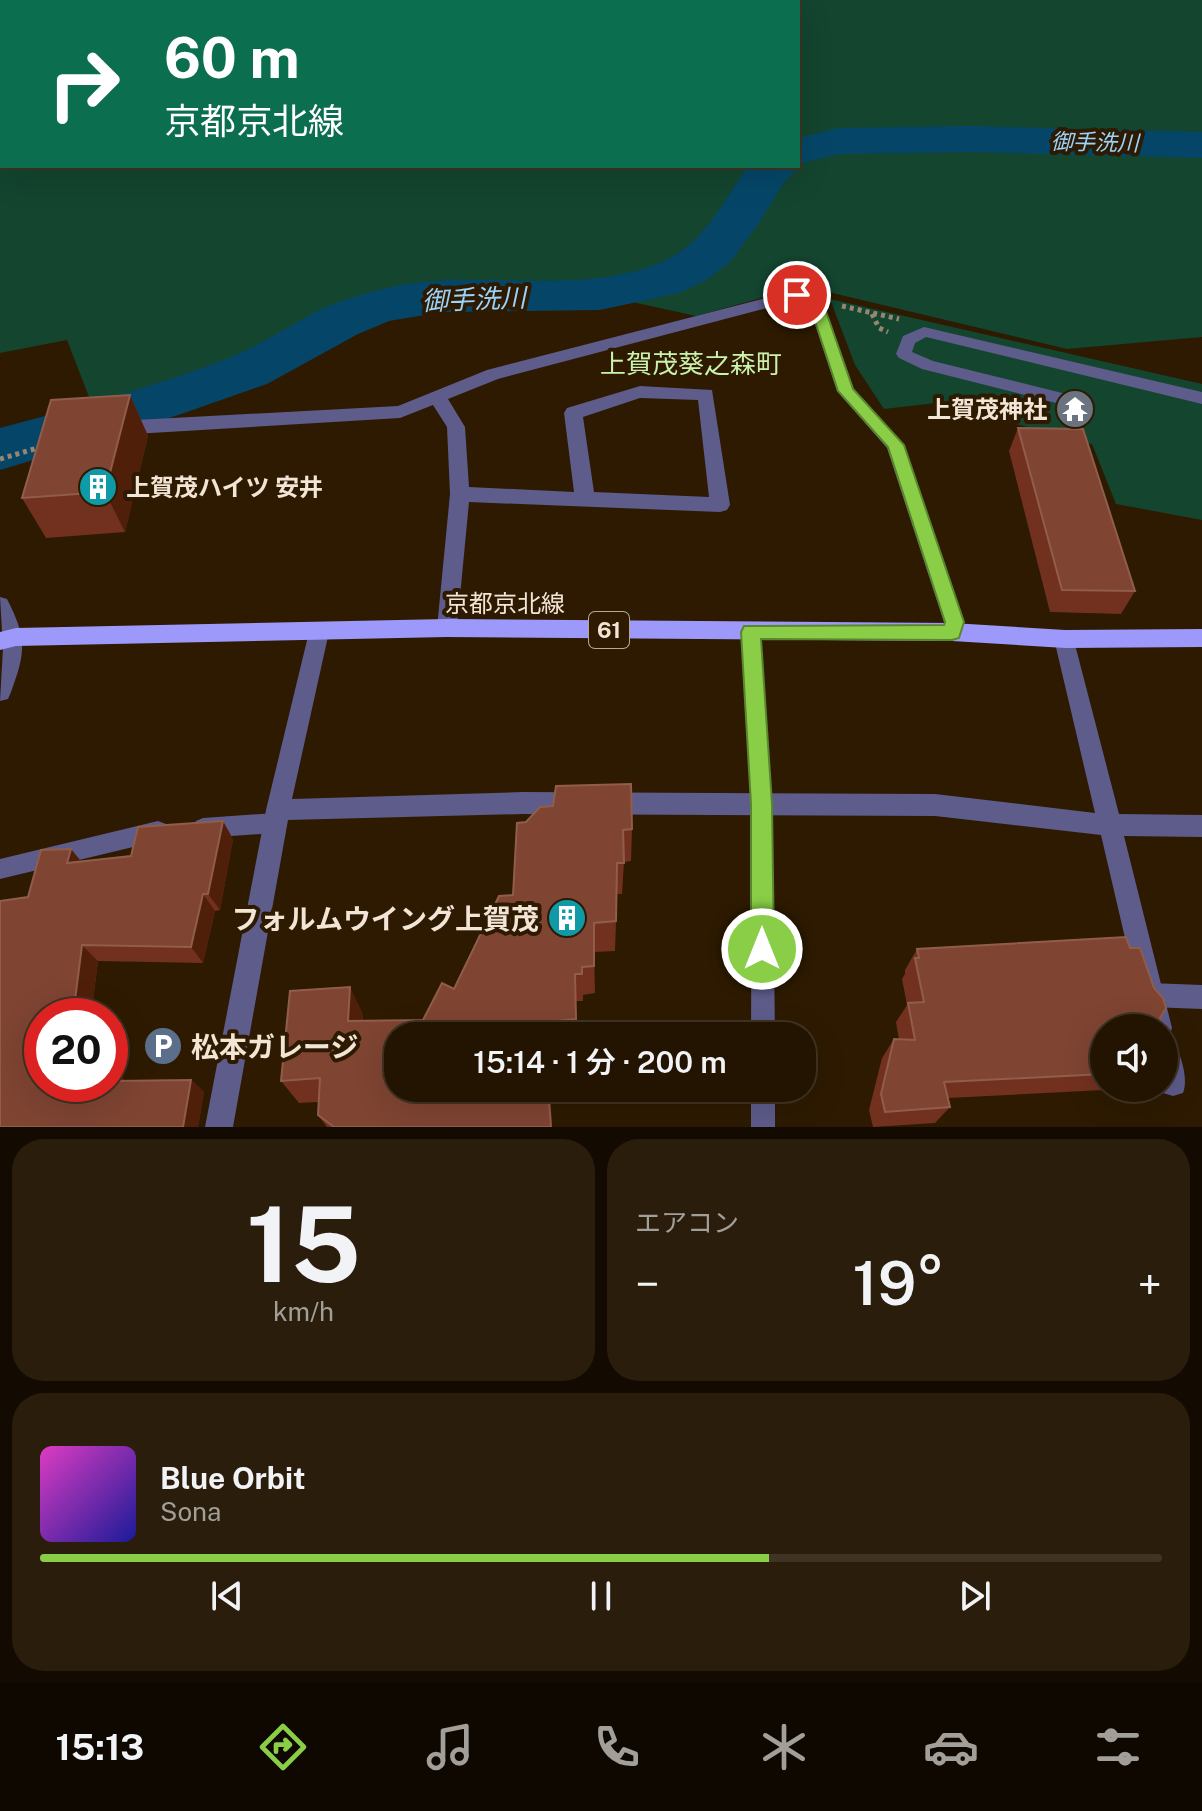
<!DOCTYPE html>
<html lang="ja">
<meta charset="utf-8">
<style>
body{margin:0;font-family:"Public Sans","Noto Sans JP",sans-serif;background:#2a1d0b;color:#f1f3f6;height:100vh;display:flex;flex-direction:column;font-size:30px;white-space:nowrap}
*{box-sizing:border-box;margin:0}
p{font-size:26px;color:#a29e99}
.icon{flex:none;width:44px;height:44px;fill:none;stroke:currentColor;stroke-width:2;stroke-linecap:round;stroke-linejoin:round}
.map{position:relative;height:1127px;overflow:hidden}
.sheet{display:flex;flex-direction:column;gap:12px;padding:12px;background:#130b01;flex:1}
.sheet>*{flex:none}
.guide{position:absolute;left:0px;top:0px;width:800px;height:168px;box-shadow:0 8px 32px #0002,0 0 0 2px #3f3323;background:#0b6e4f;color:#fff;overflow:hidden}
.tools{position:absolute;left:1090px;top:1014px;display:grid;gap:16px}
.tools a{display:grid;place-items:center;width:88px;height:88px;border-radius:50%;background:#221401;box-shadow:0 8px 32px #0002,0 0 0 2px #3f3323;font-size:40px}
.speed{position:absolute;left:24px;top:998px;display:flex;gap:16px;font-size:40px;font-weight:700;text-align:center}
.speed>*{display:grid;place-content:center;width:104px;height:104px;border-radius:50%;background:#221401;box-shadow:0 8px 32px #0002,0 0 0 2px #3f3323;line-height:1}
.speed .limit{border:12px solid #d22;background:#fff;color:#111}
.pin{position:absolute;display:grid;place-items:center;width:68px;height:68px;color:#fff;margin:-34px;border:4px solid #fff;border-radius:50%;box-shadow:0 2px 8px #0007}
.me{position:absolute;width:88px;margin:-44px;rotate:0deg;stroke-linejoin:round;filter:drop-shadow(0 0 6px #0008)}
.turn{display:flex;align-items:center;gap:28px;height:168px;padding:0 32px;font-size:36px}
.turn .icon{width:104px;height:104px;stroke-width:2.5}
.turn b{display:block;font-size:56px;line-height:68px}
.big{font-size:60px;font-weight:600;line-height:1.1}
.sheet .tile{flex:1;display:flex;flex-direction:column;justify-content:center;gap:12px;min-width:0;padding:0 28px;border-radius:32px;background:#2a1d0b}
.sheet .dial{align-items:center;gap:0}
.dial b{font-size:104px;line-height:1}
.song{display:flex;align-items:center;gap:24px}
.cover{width:96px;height:96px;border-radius:12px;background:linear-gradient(135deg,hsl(310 70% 55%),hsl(240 70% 35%))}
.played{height:8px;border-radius:4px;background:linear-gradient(90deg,#8ace47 65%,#3f3323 65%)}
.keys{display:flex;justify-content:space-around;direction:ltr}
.heat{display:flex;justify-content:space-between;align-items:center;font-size:44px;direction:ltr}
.sheet .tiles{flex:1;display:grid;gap:12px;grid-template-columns:1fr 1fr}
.tile:last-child{grid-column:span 2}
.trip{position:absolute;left:384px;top:1022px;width:432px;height:80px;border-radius:32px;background:#221401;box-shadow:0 8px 32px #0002,0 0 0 2px #3f3323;font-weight:600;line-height:80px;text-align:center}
.tabs{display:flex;height:128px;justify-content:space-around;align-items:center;background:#0e0800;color:#a29e99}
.tabs .icon{width:56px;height:56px}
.tabs .active{color:#8ace47}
.tabs b{font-size:36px;color:#f1f3f6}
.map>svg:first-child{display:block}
</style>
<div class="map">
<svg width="1202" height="1127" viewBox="0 0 1202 1127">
<rect width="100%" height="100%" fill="#2d1a01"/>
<g fill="#13452f" fill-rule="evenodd">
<path d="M0,0h1202v337l-135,12 -247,-59 -23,-2 -101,28 -132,-29 -152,7 -76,23 -100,51 -142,42 -27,-70 -67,13zM2,2h796v164h-796z"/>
<polygon points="830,299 1202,384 1202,520 1116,504 1092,444 936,403 884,409 855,365"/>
</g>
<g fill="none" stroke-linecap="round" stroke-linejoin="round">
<path fill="#054668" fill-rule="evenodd" d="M972,126l230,6v26l-230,-6 -133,2 -40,10 1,2 -16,16 -27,44 -27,36 -25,19 -26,12 -79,17 -157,2 -54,9 -31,13 -91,50 -123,43 -144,43v-42c78,-21 156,-41 231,-71 32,-13 60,-33 91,-48 22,-10 45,-16 69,-22 89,-20 190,12 275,-27 39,-18 58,-60 82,-94h50v-28l41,-10z"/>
<g stroke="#968672" stroke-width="5" stroke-dasharray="4 4" stroke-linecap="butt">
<polyline points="842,306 899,319"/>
<polyline points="872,314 879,328 888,332"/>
<polyline points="0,459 41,447"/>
</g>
<g fill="#5d5c8b" fill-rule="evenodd">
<polygon points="924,327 1202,392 1202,404 926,337 915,343 912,352 933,361 1070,395 1072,399 1064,405 922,369 899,358 896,354 903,336"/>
<polygon points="751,624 758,627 760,632 772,804 775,1036 751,1036 752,804 742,632 744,627"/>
<polygon points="276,813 283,816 287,823 283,830 276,833 203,838 196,835 192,828 196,821 203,818"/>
<polygon points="158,821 166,824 169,831 166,838 158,841 0,879 0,859"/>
<polygon points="1150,983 1202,985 1202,1009 1150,1007 1142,1003 1138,995 1142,987"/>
<rect x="751" y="1088" width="24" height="39"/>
</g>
<g fill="#5d5c8b" fill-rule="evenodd">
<path d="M797,290l24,6 33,93 50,56 60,177 -5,16 -7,3 -7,-3 -3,-6 2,-10 -57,-174 -50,-57 -29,-88 -11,-3 -299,79 -50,20 17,28 4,60 105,5 -10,-79 3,-5 73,-22 72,4 18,115 -3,5 -7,2 -251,-10 -12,126 -3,6 -7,3 -7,-3 -3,-6 13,-134 -3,-67 -14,-22 -33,13 -283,17 -9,-7 9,-7 281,-15 89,-36zM640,398l58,2 11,97 -115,-5 -11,-75z"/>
<path d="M319,623l7,3 3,6 -37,167 231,-7 412,2 160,19 -41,-174 4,-6 7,-3 7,3 47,181 83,1v22l-78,-1 48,192 -3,9 4,2c7,15 16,38 10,54l-10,3 -10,-3 -1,-5 2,-60h-18l-45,-193 -166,-19 -412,-2 -235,6 -55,307h-28l61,-317 43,-178 3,-6z"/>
</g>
<path fill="#5d5c8b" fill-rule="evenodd" d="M0,597l7,2c20,39 19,53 4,93l-3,7 -8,2 3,-53z"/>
<polygon fill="#9d99fa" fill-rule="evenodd" points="447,619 952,623 1065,630 1202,629 1202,647 1065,648 952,641 447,637 16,646 0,650 0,632 16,628"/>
</g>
<g fill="#72311e">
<polygon points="130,395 148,436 125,532 46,538 22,498"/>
<polygon points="1018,428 1135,591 1121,614 1050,612 1009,451"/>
<polygon points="517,823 632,829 631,861 624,862 622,894 617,894 615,951 594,952 595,993 583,995 583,1001 576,1001 577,1036 398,1036 398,1088 550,1088 552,1127 327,1127 318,1115 319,1102 299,1103 281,1081 363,1014 363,1021 423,1020 454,989 513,895"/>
<polygon points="233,839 220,910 215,911 203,963 98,961 91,1016 42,1016 42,1084 114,1071 126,1081 191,1080 204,1092 198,1127 0,1127 28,897 81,862 131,856"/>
<polygon points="917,949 1104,1028 1104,1088 1142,1088 948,1098 950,1107 935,1123 873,1127 869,1110 882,1058 894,1039 899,1040 896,1022 907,1005 902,979 905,974 905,970"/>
<polygon points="1164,1031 1176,1070 1164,1079"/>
</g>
<g fill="#501f0a">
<polygon points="130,395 148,436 125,532 105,492"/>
<polygon points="223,821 233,839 220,910 208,894"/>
<polygon points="71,849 86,867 67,863"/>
<polygon points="203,894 215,911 203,963 191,947"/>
<polygon points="82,945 98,961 91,1016 73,1016"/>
<polygon points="350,987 363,1014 362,1046 348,1021"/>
<polygon points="114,1071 129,1084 112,1081"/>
<polygon points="191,1080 204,1092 198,1127 183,1127"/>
<polygon points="548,1088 550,1088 552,1127 551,1127"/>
</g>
<g fill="#7f4432" stroke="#915d4b" stroke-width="2">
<polygon points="130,395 105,492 22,498 51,400"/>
<polygon points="1018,428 1083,429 1135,591 1062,590"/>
<polygon points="631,784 632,829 623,830 624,863 617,863 616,921 594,923 594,966 582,967 582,974 575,974 576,1019 558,1021 558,1036 398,1036 398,1088 548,1088 551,1127 334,1127 318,1115 320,1078 281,1081 290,991 350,987 348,1021 423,1020 442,983 454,989 499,896 513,895 517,823 526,822 540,807 553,806 556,786"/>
<polygon points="223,821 208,894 203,894 191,947 82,945 73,1016 42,1016 42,1084 110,1084 110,1072 114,1071 112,1081 191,1080 183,1127 0,1127 0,901 28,897 41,850 71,849 67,863 131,856 138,827"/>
<polygon points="1126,937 1130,948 1140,948 1154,988 1163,998 1166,1008 1160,1018 1163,1028 1104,1028 1104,1074 944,1082 950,1107 885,1112 881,1094 894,1039 915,1040 908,1003 924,1002 915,958 919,958 917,949"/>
<polygon points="1164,1031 1176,1070 1164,1071"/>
</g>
<polygon fill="#8ace47" stroke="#5a862e" stroke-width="2" points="797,290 821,297 853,389 904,445 964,622 959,638 952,640 761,639 772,804 774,949 770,957 762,960 754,957 751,949 751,804 741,632 744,626 944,625 945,622 888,447 838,391 809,303 790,295"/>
<defs>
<symbol id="temple-disc" viewBox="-11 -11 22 22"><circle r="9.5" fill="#6b7280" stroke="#2d1a01"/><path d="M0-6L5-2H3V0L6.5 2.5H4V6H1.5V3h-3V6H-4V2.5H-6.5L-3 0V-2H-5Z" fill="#fff"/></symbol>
<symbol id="building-disc" viewBox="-11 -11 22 22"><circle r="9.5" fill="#0f9aa8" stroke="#2d1a01"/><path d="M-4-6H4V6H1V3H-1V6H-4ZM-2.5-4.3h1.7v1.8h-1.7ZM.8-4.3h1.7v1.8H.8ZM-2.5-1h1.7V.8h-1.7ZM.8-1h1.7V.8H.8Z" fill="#fff"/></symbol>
<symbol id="parking-disc" viewBox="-11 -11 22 22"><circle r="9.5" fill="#5c6f8a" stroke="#2d1a01"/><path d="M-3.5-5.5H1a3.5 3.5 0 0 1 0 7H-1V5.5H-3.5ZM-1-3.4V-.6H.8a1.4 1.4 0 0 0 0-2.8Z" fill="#fff"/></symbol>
</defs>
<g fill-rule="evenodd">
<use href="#temple-disc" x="1053" y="387" width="44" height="44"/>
<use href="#building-disc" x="76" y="465" width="44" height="44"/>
<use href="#building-disc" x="545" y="896" width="44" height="44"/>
<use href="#parking-disc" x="141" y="1024" width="44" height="44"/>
</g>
<g text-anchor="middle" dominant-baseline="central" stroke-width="8" stroke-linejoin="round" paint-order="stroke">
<g font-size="22" font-style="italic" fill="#9bd3fb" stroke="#2d1a01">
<text transform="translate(1095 142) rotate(1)">御手洗川</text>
</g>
<rect fill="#2d1a01" stroke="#b7a896" stroke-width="2" x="589" y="612" width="40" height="36" rx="6"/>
<g font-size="22" font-weight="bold" fill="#f2e5d6">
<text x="609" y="630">61</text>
</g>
<g font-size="24" font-weight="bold" fill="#f2e5d6" stroke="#2d1a01" text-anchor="end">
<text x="1047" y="409">上賀茂神社</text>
<text x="126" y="487" text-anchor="start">上賀茂ハイツ 安井</text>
</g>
<g font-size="24" fill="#f2e5d6" stroke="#2d1a01">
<text x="505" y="603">京都京北線</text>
</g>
<g font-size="26" font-style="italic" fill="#9bd3fb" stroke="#2d1a01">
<text transform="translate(474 299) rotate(-2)">御手洗川</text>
</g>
<g font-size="26" fill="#caf2ad" stroke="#2d1a01">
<text x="691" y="363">上賀茂葵之森町</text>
</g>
<g font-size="28" font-weight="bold" fill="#f2e5d6" stroke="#2d1a01" text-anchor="end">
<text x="539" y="918">フォルムウイング上賀茂</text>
<text x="191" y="1046" text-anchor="start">松本ガレージ</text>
</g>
</g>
</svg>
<div class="tools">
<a><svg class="icon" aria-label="sound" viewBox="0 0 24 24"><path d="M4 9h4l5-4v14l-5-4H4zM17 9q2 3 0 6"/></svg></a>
</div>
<div class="speed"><div class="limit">20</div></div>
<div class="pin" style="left:797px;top:295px;background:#d93025"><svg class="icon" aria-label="arrive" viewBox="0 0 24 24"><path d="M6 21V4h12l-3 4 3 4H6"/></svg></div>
<svg class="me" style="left:762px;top:949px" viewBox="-20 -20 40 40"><circle r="17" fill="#8ace47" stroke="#fff" stroke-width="3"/><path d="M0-11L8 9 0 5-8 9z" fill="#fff"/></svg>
<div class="trip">15:14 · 1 分 · 200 m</div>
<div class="guide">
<div class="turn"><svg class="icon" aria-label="right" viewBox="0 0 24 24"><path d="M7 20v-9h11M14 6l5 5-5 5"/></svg><div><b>60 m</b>京都京北線</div></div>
</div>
</div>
<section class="sheet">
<div class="tiles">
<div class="tile dial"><b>15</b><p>km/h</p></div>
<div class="tile"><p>エアコン</p>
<div class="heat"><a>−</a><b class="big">19°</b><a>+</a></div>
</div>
<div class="tile">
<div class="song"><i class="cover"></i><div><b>Blue Orbit</b><p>Sona</p></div></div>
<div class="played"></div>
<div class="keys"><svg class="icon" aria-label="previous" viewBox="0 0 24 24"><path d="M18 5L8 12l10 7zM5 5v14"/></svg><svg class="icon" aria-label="pause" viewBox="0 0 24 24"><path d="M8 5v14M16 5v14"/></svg><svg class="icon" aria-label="next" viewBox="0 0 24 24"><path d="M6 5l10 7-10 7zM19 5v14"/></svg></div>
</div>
</div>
</section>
<nav class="tabs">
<b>15:13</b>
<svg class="icon active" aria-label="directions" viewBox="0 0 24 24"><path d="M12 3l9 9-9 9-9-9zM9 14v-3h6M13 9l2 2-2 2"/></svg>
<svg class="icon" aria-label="music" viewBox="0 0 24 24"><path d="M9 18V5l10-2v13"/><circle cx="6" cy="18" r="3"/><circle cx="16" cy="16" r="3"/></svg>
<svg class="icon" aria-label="phone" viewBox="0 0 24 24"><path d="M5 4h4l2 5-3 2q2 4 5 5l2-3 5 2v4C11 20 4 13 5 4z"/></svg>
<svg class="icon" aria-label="climate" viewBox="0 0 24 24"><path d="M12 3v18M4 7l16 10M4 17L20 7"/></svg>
<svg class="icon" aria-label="car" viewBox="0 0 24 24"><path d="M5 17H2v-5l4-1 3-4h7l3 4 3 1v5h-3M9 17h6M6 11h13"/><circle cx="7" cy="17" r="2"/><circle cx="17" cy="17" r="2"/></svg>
<svg class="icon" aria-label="filters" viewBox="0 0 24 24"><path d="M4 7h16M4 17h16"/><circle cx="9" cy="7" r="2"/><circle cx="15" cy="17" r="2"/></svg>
</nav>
